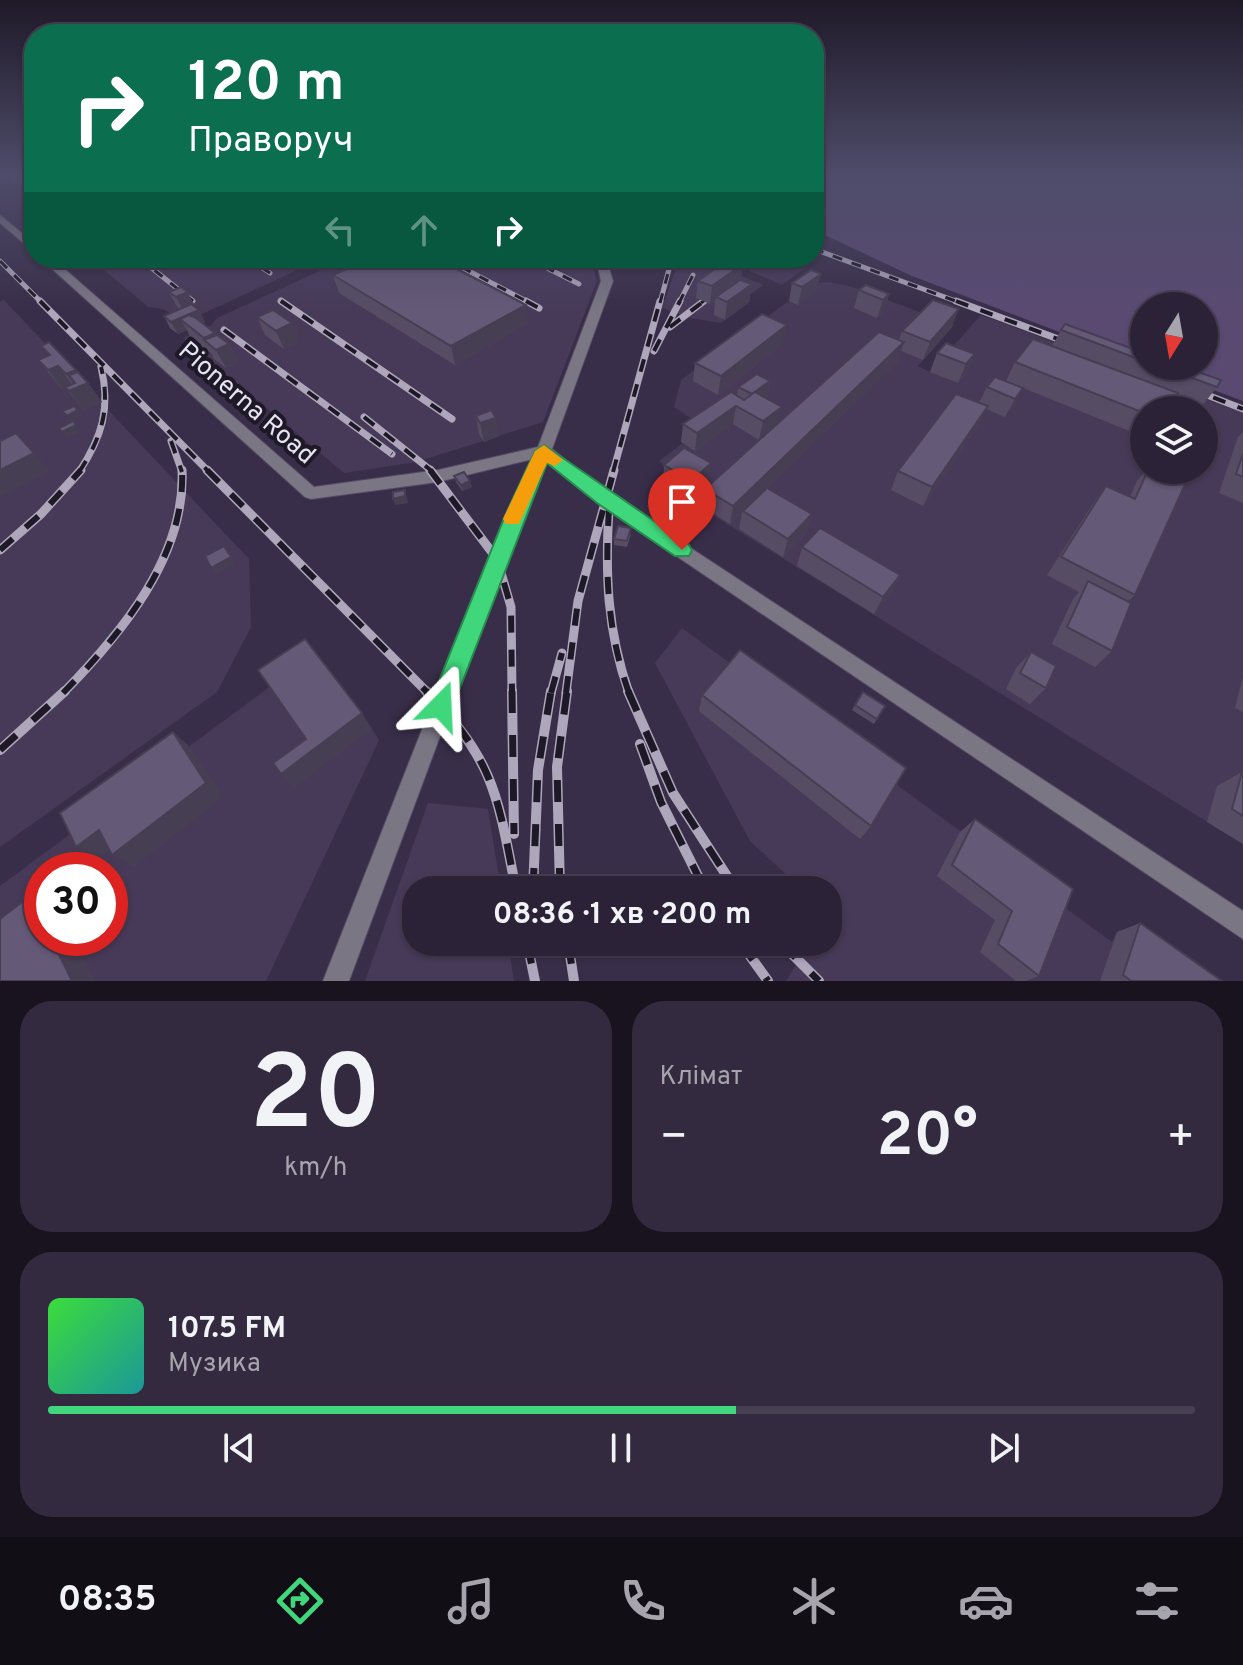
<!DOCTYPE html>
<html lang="uk">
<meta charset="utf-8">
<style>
body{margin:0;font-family:Overpass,sans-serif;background:#332a3f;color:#f1f3f6;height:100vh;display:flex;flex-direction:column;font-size:30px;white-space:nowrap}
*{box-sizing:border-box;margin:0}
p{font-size:26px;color:#a6a4ad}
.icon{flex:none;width:44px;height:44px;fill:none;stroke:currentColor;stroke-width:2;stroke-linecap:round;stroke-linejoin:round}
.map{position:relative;height:981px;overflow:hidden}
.side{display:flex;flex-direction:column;gap:20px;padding:20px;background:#18131e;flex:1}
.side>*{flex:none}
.banner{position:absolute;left:24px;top:24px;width:800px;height:244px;border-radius:32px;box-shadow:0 2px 6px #0004,0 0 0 2px #473f52;background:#0b6e4f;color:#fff;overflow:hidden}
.needle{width:52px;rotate:191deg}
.fabs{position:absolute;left:1130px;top:292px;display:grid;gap:16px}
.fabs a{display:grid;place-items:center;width:88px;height:88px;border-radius:50%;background:#2b2237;box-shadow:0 2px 6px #0004,0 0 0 2px #473f52;font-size:40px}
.speed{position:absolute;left:24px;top:852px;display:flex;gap:16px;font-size:40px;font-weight:700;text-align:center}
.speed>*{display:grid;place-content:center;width:104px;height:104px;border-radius:50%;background:#2b2237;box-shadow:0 2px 6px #0004,0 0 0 2px #473f52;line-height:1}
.speed .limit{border:12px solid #d22;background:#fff;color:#111}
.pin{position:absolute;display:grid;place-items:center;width:68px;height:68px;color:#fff;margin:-82px -34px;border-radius:50% 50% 50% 0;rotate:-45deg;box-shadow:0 0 8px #0007}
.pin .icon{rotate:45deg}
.me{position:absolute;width:88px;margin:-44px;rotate:21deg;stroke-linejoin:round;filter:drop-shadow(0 0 6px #0008)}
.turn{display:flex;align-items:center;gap:28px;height:168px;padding:0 32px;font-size:36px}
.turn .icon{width:104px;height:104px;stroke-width:2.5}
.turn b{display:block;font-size:56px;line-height:68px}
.lanes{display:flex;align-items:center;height:76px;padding:0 32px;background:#0003;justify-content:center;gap:40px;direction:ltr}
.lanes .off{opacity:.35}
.big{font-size:60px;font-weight:700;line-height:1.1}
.side .tile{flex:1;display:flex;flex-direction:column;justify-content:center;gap:12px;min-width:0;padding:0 28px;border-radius:32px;background:#332a3f}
.side .dial{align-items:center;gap:0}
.dial b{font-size:104px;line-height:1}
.song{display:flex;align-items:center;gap:24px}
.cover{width:96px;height:96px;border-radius:12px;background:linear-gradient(135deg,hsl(120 70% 55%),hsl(180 70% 35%))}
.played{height:8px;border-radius:4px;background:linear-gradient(90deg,#40d77c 60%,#473f52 60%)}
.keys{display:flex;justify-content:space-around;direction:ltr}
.heat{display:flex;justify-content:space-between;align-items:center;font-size:44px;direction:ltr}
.side .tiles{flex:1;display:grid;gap:20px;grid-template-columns:1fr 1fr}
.tile:last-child{grid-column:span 2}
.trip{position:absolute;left:402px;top:876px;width:440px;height:80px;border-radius:32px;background:#2b2237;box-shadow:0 2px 6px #0004,0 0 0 2px #473f52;font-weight:700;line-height:80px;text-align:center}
.menu{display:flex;height:128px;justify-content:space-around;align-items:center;background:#110e16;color:#a6a4ad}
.menu .icon{width:56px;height:56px}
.menu .current{color:#40d77c}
.menu b{font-size:36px;color:#f1f3f6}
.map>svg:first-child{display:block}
</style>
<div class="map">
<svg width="1243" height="981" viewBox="0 0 1243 981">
<rect width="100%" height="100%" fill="#392e49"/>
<g fill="#473a59" fill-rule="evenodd">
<polygon points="814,256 819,258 782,285 720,258"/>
<polygon points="90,258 323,258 198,316 205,322 178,334 170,328 185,321 163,309 148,307"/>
<polygon points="348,258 583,258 591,261 597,281 543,422 416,462 344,473 183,338 211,325 217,318"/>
<polygon points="680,258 698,258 763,285 744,299 749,302 721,323 690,318 662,308"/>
<path d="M828,282l22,4 104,39 -36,41 12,6 51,-57 262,98v431l-580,-360 11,-11 -15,-12 45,-34 -30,-20 7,-27 132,-97zM1144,410h60v60h-60z"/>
<polygon points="4,300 249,559 251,627 217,692 0,847 0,302"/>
<polygon points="682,628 1112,942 1117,932 1184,981 786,981 810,942 828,942 828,890 803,890 750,841 655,663"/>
<path d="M271,686l101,43 7,11 -113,241h-246l-20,-46v-49zM42,870h68v68h-68z"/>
<polygon points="428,803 488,809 501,890 416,890 416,942 508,942 514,981 365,981"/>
</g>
<polygon fill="#5a4a72" points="814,174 1243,174 1243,401 1150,366 1204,366 1204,306 1144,306 1144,364 912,276 814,230"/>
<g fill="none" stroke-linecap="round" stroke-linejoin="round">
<defs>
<g id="street">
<polygon points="0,215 34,243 34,252 0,223"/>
<polygon points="40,258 52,258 314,487 438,470 538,447 601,281 596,258 606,258 613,281 552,449 610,495 1243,911 1243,939 598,503 547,461 522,516 349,981 323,981 506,516 533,459 438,482 311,499 305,497"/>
</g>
</defs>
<use href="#street" stroke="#554b64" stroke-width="2"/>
<use href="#street" fill="#7b7684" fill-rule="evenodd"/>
<defs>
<g id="rail-far3">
<polyline points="814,249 961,303"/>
<polyline points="139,258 193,301"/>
<polyline points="247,258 270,273"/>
<polyline points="444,258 530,303"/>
<polyline points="527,258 579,284"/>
<polyline points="0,261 42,303"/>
<polyline points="281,301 284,303"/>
<polyline points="660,303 672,258"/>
<polyline points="679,303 693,275"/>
<polyline points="701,303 721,288"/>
</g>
<g id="rail-far2">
<polyline points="40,301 209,472"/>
<polyline points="281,301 452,419"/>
<polyline points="526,301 539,308"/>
<polyline points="956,301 1077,346"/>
<polyline points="670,327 704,301"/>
<polyline points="224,330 392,454"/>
<polyline points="654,351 680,301"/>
<polyline points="1189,388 1243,409"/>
<polyline points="364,417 433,472"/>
<polyline points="171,441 182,472"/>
<path d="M79,472c23,-35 32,-64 22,-105"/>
<polyline points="613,472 660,301"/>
</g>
<g id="rail-far1">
<polyline points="207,470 428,693"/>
<polyline points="430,470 497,559 511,607 512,693"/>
<path d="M609,509c-4,64 -2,122 20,184"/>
<polyline points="0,550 41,514 81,470"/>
<path d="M63,693c57,-58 123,-136 119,-223"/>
<polyline points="551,693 562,653"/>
<polyline points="566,693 578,601 614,470"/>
</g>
<g id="rail">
<path d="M426,691c69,69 72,107 90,199"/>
<polyline points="512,691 514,834"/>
<polyline points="628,691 673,793 736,890"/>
<polyline points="640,744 661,802 705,890"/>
<polyline points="0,750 65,691"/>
<polyline points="533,890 538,770 551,691"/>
<polyline points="560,890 557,767 567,691"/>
<polyline points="527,942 535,981"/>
<polyline points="568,942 574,981"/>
<polyline points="740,942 768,981"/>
<polyline points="780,942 819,981"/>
</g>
</defs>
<use href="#rail-far3" stroke="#aea6bb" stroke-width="5"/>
<use href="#rail-far2" stroke="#aea6bb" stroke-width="7"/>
<use href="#rail-far1" stroke="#aea6bb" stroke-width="9"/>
<use href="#rail" stroke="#aea6bb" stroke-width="10"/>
<use href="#rail-far3" stroke="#1e1926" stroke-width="3" stroke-dasharray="10" stroke-linecap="butt"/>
<use href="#rail-far2" stroke="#1e1926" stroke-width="4" stroke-dasharray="13" stroke-linecap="butt"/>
<use href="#rail-far1" stroke="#1e1926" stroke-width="6" stroke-dasharray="17" stroke-linecap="butt"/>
<use href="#rail" stroke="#1e1926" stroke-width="7" stroke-dasharray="22" stroke-linecap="butt"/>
</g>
<g fill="#564d65">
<polygon points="7,174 30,174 34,179 18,184"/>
<polygon points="366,258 435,258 528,323 455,365 339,293 333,275 368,260"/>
<polygon points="741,280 752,284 749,302 725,320 714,315 715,301 710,304 696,298 698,281"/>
<polygon points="792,283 816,292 798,305 789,301"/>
<polygon points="859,290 889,294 884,312 877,318 854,308"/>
<polygon points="169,292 199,310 205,322 203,323 229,344 238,362 226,368 214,359 212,354 190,337 187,330 178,334 170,328 164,316 179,310"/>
<polygon points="257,317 292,323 300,342 284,349 265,335"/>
<polygon points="952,327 923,360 901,351 898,361 767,488 812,514 806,533 783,557 739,529 742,512 730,524 703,507 705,489 759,440 733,424 695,451 681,442 683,424 737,396 738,387 770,381 767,399 778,423 899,340 902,331"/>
<polygon points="1061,330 1144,353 1144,366 1181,366 1217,387 1202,406 1176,396 1144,410 1144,437 1006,381 1015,362 1052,346"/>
<polygon points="783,343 718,395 693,381 695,363"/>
<polygon points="41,346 76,370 88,383 102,402 83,410 65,387 62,389 38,360 49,355"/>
<polygon points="937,353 975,354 966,372 958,383 930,372"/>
<polygon points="987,387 1023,388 1005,417 986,409 978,425 923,506 891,490 898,471 979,403"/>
<polygon points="476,416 499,436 484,442 479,434"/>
<polygon points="1243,432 1243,503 1219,493 1238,437"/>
<polygon points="664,465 709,482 690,500 663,484"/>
<polygon points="1146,470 1170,470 1135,595 1128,601 1112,651 1095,667 1052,644 1073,599 1079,592 1047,575 1092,505 1106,486 1130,497 1137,481"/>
<polygon points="454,476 472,487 462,491 456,482"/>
<polygon points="631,534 627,547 614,545 614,539"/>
<polygon points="802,547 900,575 891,593 874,614 797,566"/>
<polygon points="1031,652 1046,688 1030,704 1006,689 1016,668"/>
<polygon points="1243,677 1243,712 1235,708"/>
<polygon points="863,692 885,706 874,724 852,710"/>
<polygon points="702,695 871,826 860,839 699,711"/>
<polygon points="1242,772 1243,773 1243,844 1207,822 1217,786"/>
<polygon points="975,819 1039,976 1026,981 1016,981 980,952 995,920 937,876 960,832"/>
<polygon points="1140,923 1222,981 1100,981 1117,932"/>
</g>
<g fill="#463e53">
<polygon points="12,174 30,174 34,179 18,184"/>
<polygon points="743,264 741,282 716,297 715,301 710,304 712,286"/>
<polygon points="821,274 816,292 798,305 802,287"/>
<polygon points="752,284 749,302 725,320 727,302"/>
<polygon points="188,292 197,310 186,315 176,297"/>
<polygon points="889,294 884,312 877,318 883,300"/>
<polygon points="526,305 528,323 455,365 451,346"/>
<polygon points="959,309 952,327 923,360 930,342"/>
<polygon points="199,310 205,322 192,328 180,319 187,330 178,334 171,322"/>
<polygon points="292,323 300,342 284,349 276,331"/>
<polygon points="787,325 783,343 718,395 721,376"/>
<polygon points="215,333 223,347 229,344 238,362 226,368 216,350 206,342 204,338"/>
<polygon points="904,342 898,361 730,524 733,506"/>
<polygon points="975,354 966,372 958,383 966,364"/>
<polygon points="58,366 72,384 62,389 48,370"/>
<polygon points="76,370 86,384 88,383 102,402 83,410 69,391 77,388 66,374"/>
<polygon points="770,381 767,399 752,394"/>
<polygon points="1023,388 1013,407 1005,417 1015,399"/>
<polygon points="736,406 733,424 695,451 697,433"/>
<polygon points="988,406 978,425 923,506 932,487"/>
<polygon points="782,407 778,426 759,440 763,421"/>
<polygon points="78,410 82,416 71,422 67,416"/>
<polygon points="496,418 499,436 484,442 480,423"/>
<polygon points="76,425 81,432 67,438 62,432"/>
<polygon points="34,453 50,472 0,497 0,470"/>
<polygon points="711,463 709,482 690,500 692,481"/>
<polygon points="470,481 472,487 462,491 461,485"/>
<polygon points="405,490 408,503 395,505 393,499"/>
<polygon points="812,514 806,533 783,557 788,539"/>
<polygon points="224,546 235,564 216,574 211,568"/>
<polygon points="900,575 891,593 874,614 883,597"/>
<polygon points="362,713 372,729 294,788 281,774"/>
<polygon points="173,732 190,747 223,797 134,867 112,855"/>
<polygon points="99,830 121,842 100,858 76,847"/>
<polygon points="31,895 42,899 42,918"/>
<polygon points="51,938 73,938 95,981 72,981"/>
</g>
<g fill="#645976" stroke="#463e53" stroke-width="2">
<polygon points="372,258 435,258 526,305 451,346 333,275"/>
<polygon points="729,259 743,264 712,286 698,281"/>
<polygon points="811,270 821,274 802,287 792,283"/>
<polygon points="740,280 752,284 727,302 716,297"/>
<polygon points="866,285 889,294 883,300 859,290"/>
<polygon points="181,287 188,292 176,297 169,292"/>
<polygon points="933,300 959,309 930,342 902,331"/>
<polygon points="191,304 199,310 171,322 164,316"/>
<polygon points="273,310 292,323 276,331 257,317"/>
<polygon points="762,314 787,325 721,376 695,363"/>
<polygon points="189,315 196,318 215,333 204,338 180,319"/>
<polygon points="1065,324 1144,353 1144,361 1061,330"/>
<polygon points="879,332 904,342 733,506 705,489"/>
<polygon points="217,335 229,344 216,350 204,340"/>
<polygon points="1033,339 1178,393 1170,410 1144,410 1144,413 1015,362"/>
<polygon points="49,342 76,370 66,374 58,366 48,370 38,360 50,355 41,346"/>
<polygon points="946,343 975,354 966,364 937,353"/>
<polygon points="1159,366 1181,366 1221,380 1217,387"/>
<polygon points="78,372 88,383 69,391 65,387 75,383 69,375"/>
<polygon points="757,374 770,381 752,394 738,387"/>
<polygon points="995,377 1023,388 1015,399 987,387"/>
<polygon points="731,392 744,400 755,392 782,407 763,421 736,406 697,433 683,424"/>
<polygon points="956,394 988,406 932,487 898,471"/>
<polygon points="74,406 78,410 67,416 62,411"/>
<polygon points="491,410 496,418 480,423 476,416"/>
<polygon points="73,421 76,425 62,432 59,428"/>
<polygon points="16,433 34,453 0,470 0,441"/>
<polygon points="684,448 711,463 692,481 664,465"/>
<polygon points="1243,454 1243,477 1236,474"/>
<polygon points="1148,470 1170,470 1188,478 1135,595 1061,557 1106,486 1135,499"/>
<polygon points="464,472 470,481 461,485 454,476"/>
<polygon points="767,488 812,514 788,539 743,511"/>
<polygon points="405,490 405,496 393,499 393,492"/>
<polygon points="618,526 631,528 627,541 614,539"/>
<polygon points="820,528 900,575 883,597 802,547"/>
<polygon points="224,546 231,557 211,568 205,556"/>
<polygon points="1088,581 1131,603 1112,651 1067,627"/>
<polygon points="305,639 362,713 281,774 273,763 306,739 258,670"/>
<polygon points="740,650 906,768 871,826 702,695"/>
<polygon points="1031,652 1056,666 1046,688 1020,673"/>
<polygon points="863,692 885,706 877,719 855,705"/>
<polygon points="173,732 206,783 112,855 99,830 76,847 60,813"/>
<polygon points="1242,772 1243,773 1243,816 1232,809"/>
<polygon points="975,819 1073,889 1039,976 998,944 1012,911 952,865"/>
<polygon points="31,895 42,918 42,938 51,938 72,981 0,981 0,919"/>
<polygon points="1140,923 1222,981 1131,981 1123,975"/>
</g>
<linearGradient id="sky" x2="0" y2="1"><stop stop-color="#1f1928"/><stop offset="0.56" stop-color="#4e4c6a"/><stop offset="1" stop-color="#4e4c6a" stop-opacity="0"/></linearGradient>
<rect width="1243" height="311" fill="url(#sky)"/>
<polygon fill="#40d77c" stroke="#2a8c51" stroke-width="2" points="544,445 689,545 692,550 689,556 675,556 597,503 547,463 450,714 441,717 433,714 429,706 505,516 535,451"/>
<polygon fill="#f59e0b" points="544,445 563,460 555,466 547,463 519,524 506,524 503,519 535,451"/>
<g text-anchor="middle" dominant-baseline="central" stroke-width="8" stroke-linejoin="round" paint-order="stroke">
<g font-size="26" fill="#e8e2f3" stroke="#1e1926">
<text transform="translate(246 404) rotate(41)">Pionerna Road</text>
</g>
</g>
</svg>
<div class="fabs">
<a><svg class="needle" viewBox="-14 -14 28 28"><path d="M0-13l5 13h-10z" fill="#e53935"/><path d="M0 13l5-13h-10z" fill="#a6a4ad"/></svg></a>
<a><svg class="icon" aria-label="layers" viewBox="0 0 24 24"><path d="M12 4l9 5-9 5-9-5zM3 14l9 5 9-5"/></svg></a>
</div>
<div class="speed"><div class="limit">30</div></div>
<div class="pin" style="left:682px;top:550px;background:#d93025"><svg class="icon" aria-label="arrive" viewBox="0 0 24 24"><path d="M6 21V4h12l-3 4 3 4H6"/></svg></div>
<svg class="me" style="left:441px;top:706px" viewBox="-20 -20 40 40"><path d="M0-17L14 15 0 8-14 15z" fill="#40d77c" stroke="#fff" stroke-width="4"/></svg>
<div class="trip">08:36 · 1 хв · 200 m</div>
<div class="banner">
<div class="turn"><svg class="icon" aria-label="right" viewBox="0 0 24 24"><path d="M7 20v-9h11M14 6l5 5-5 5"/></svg><div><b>120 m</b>Праворуч</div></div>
<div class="lanes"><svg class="icon off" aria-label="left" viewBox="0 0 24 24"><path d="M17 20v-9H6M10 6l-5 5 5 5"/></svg><svg class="icon off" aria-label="ahead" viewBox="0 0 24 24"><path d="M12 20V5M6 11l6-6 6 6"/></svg><svg class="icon" aria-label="right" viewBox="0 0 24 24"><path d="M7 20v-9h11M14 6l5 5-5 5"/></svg></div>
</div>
</div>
<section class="side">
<div class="tiles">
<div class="tile dial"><b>20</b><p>km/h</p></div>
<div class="tile"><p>Клімат</p>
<div class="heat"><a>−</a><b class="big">20°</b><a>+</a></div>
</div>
<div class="tile">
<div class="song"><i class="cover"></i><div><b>107.5 FM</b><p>Музика</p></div></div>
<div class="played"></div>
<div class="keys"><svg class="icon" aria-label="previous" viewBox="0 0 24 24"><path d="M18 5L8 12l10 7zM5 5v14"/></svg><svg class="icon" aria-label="pause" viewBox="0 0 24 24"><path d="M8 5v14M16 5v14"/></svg><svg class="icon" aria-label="next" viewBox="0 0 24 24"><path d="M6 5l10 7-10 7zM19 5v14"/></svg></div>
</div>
</div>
</section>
<nav class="menu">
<b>08:35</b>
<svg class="icon current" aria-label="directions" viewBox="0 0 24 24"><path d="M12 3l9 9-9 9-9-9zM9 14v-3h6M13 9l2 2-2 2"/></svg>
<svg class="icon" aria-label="music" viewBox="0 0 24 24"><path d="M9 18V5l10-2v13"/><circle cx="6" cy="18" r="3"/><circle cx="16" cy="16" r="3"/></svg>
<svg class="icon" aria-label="phone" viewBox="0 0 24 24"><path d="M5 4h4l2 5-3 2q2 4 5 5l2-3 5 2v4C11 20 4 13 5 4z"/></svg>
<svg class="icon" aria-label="climate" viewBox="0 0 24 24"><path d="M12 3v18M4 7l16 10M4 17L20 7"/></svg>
<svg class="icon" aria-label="car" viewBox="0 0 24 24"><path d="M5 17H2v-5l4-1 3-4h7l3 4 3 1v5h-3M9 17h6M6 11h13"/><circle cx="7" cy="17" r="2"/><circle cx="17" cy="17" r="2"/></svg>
<svg class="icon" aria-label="filters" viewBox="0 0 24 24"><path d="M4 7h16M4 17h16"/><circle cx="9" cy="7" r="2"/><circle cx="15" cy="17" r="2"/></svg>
</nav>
